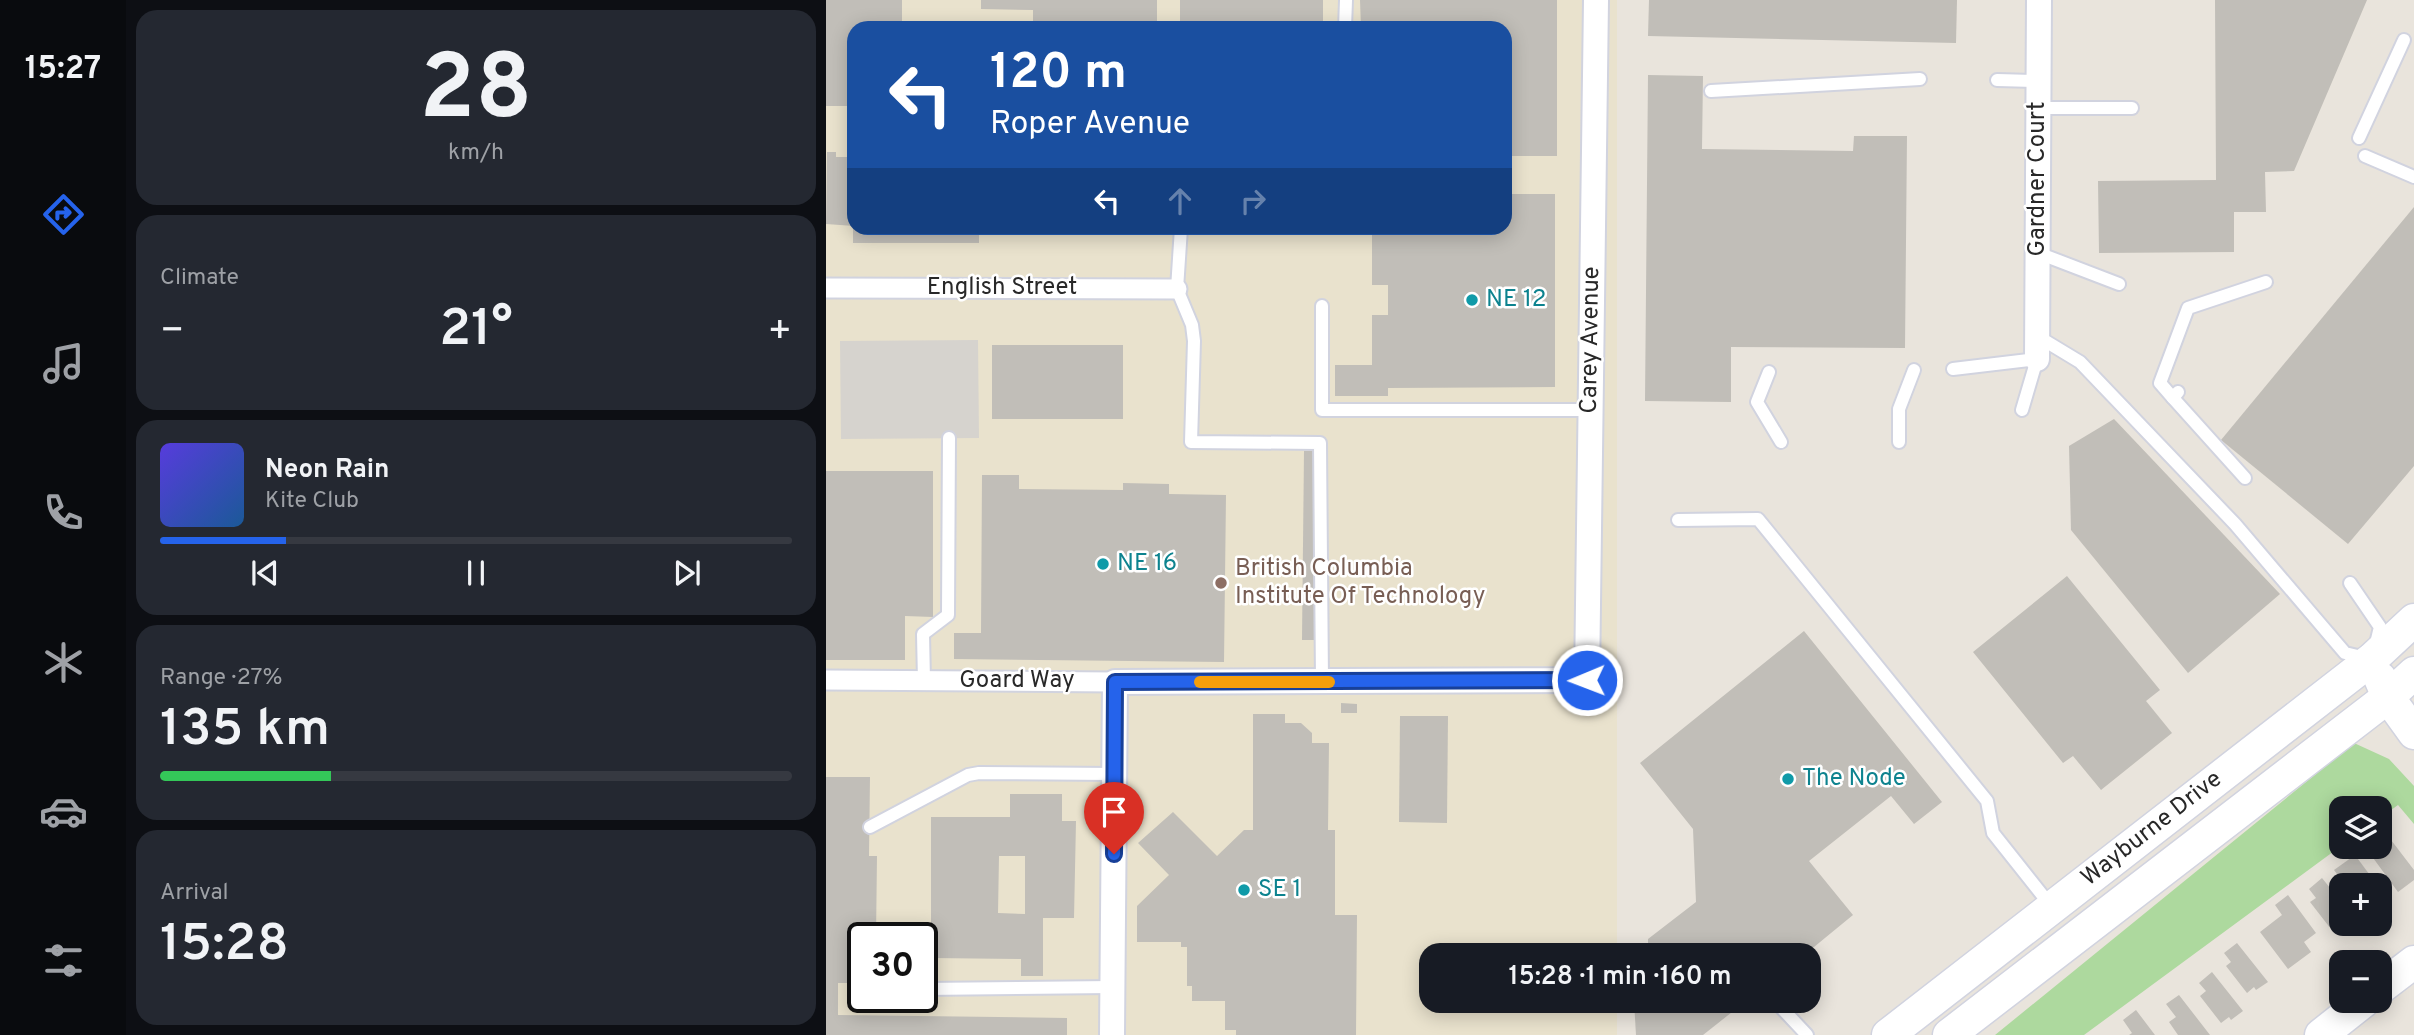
<!DOCTYPE html>
<meta charset="utf-8">
<style>
body{margin:0;font-family:Overpass,sans-serif;background:#242831;color:#f1f3f6;height:100vh;display:flex;flex-direction:column;font-size:26px;white-space:nowrap}
*{box-sizing:border-box;margin:0}
p{font-size:23px;color:#9ea1a6}
.icon{flex:none;width:38px;height:38px;fill:none;stroke:currentColor;stroke-width:2;stroke-linecap:round;stroke-linejoin:round}
.map{position:relative;flex:1;overflow:hidden}
.side{display:flex;flex-direction:column;gap:10px;padding:10px;background:#0d0f14;width:700px}
.side>*{flex:none}
.banner{position:absolute;left:21px;top:21px;width:665px;height:214px;border-radius:21px;box-shadow:0 4px 18px #0003;background:#1a4fa0;color:#fff;overflow:hidden}
.buttons{position:absolute;left:1503px;top:796px;display:grid;gap:14px}
.buttons a{display:grid;place-items:center;width:63px;height:63px;border-radius:14px;background:#171b24;box-shadow:0 4px 18px #0003;font-size:35px}
.speed{position:absolute;left:21px;top:922px;display:flex;gap:14px;font-size:35px;font-weight:700;text-align:center}
.speed>*{display:grid;place-content:center;width:91px;height:91px;border-radius:50%;background:#171b24;box-shadow:0 4px 18px #0003;line-height:1}
.speed .limit{border:4px solid #111;border-radius:10px;background:#fff;color:#111}
.pin{position:absolute;display:grid;place-items:center;width:60px;height:60px;color:#fff;margin:-72px -30px;border-radius:50% 50% 50% 0;rotate:-45deg;box-shadow:0 0 7px #0007}
.pin .icon{rotate:45deg}
.me{position:absolute;width:77px;margin:-38px;rotate:269deg;stroke-linejoin:round;filter:drop-shadow(0 0 5px #0008)}
.turn{display:flex;align-items:center;gap:24px;height:147px;padding:0 28px;font-size:32px}
.turn .icon{width:91px;height:91px;stroke-width:2.5}
.turn b{display:block;font-size:49px;line-height:60px}
.lanes{display:flex;align-items:center;height:66px;padding:0 28px;background:#0003;justify-content:center;gap:35px;direction:ltr}
.lanes .off{opacity:.35}
.big{font-size:52px;font-weight:600;line-height:1.1}
.side .widget{flex:1;display:flex;flex-direction:column;justify-content:center;gap:10px;min-width:0;padding:0 24px;border-radius:21px;background:#242831}
.side .dial{align-items:center;gap:0}
.dial b{font-size:91px;line-height:1}
.song{display:flex;align-items:center;gap:21px}
.cover{width:84px;height:84px;border-radius:10px;background:linear-gradient(135deg,hsl(250 70% 55%),hsl(210 70% 35%))}
.played{height:7px;border-radius:4px;background:linear-gradient(90deg,#2563eb 20%,#363941 20%)}
.keys{display:flex;justify-content:space-around;direction:ltr}
.heat{display:flex;justify-content:space-between;align-items:center;font-size:38px;direction:ltr}
.charge{height:10px;border-radius:5px;background:linear-gradient(90deg,#34c759 27%,#363941 0)}
.trip{position:absolute;left:593px;top:943px;width:402px;height:70px;border-radius:21px;background:#171b24;box-shadow:0 4px 18px #0003;font-weight:600;line-height:70px;text-align:center}
main{display:flex;flex:1;min-height:0}
.tab-bar{display:flex;flex-direction:column;width:126px;justify-content:space-around;align-items:center;background:#090b0e;color:#9ea1a6}
.tab-bar .icon{width:49px;height:49px}
.tab-bar .current{color:#2563eb}
.tab-bar b{font-size:32px;color:#f1f3f6}
.map>svg:first-child{display:block}
</style>
<main>
<nav class="tab-bar">
<b>15:27</b>
<svg class="icon current" aria-label="directions" viewBox="0 0 24 24"><path d="M12 3l9 9-9 9-9-9zM9 14v-3h6M13 9l2 2-2 2"/></svg>
<svg class="icon" aria-label="music" viewBox="0 0 24 24"><path d="M9 18V5l10-2v13"/><circle cx="6" cy="18" r="3"/><circle cx="16" cy="16" r="3"/></svg>
<svg class="icon" aria-label="phone" viewBox="0 0 24 24"><path d="M5 4h4l2 5-3 2q2 4 5 5l2-3 5 2v4C11 20 4 13 5 4z"/></svg>
<svg class="icon" aria-label="climate" viewBox="0 0 24 24"><path d="M12 3v18M4 7l16 10M4 17L20 7"/></svg>
<svg class="icon" aria-label="car" viewBox="0 0 24 24"><path d="M5 17H2v-5l4-1 3-4h7l3 4 3 1v5h-3M9 17h6M6 11h13"/><circle cx="7" cy="17" r="2"/><circle cx="17" cy="17" r="2"/></svg>
<svg class="icon" aria-label="filters" viewBox="0 0 24 24"><path d="M4 7h16M4 17h16"/><circle cx="9" cy="7" r="2"/><circle cx="15" cy="17" r="2"/></svg>
</nav>
<section class="side">
<div class="widget dial"><b>28</b><p>km/h</p></div>
<div class="widget"><p>Climate</p>
<div class="heat"><a>−</a><b class="big">21°</b><a>+</a></div>
</div>
<div class="widget">
<div class="song"><i class="cover"></i><div><b>Neon Rain</b><p>Kite Club</p></div></div>
<div class="played"></div>
<div class="keys"><svg class="icon" aria-label="previous" viewBox="0 0 24 24"><path d="M18 5L8 12l10 7zM5 5v14"/></svg><svg class="icon" aria-label="pause" viewBox="0 0 24 24"><path d="M8 5v14M16 5v14"/></svg><svg class="icon" aria-label="next" viewBox="0 0 24 24"><path d="M6 5l10 7-10 7zM19 5v14"/></svg></div>
</div>
<div class="widget"><p>Range · 27%</p><b class="big">135 km</b><div class="charge"></div></div>
<div class="widget"><p>Arrival</p><b class="big">15:28</b></div>
</section>
<div class="map">
<svg width="1588" height="1035" viewBox="0 0 1588 1035">
<rect width="100%" height="100%" fill="#e9e4dc"/>
<path fill="#e9e2cd" fill-rule="evenodd" d="M0,0h791v955l-185,1v45h185v34h-791zM28,28h651v200h-651zM37,938h59v60h-59z"/>
<polygon fill="#add99e" points="1528,743 1563,759 1588,786 1588,824 1572,805 1554,818 1554,808 1516,808 1515,846 1258,1035 1169,1035"/>
<polygon fill="#d6d3ce" points="152,340 153,438 15,439 14,341"/>
<g fill="#c1beb8" fill-rule="evenodd">
<polygon points="0,0 76,0 76,28 28,28 28,106 0,106"/>
<polygon points="155,0 331,0 331,28 207,28 207,10 155,9"/>
<rect x="354" y="0" width="143" height="28"/>
<polygon points="534,0 731,0 731,156 679,156 679,28 535,28"/>
<polygon points="823,0 1131,0 1130,43 822,36"/>
<polygon points="1389,0 1541,0 1468,171 1439,172 1440,212 1408,212 1408,252 1273,253 1272,181 1390,180"/>
<polygon points="822,75 877,76 876,149 1027,151 1028,136 1081,136 1079,348 905,347 905,402 819,401"/>
<polygon points="1,152 10,152 10,157 28,157 28,226 0,224"/>
<polygon points="679,194 729,194 729,387 562,388 562,396 509,396 509,365 546,365 546,315 562,315 562,285 546,285 546,228 679,228"/>
<polygon points="1588,207 1588,466 1522,544 1395,440"/>
<rect x="27" y="228" width="126" height="15"/>
<rect x="166" y="345" width="131" height="74"/>
<polygon points="1288,419 1454,594 1362,673 1245,530 1243,446"/>
<polygon points="478,451 492,451 491,640 476,640"/>
<polygon points="0,471 107,471 107,617 79,616 79,660 0,660"/>
<polygon points="156,475 193,475 193,489 297,490 297,483 343,484 343,494 400,495 398,662 128,659 128,633 155,633"/>
<polygon points="1241,576 1334,690 1320,701 1346,733 1275,790 1247,756 1237,763 1147,652"/>
<polygon points="978,631 1116,802 1088,824 1065,796 983,861 1027,915 977,956 822,956 822,939 870,902 867,829 814,763"/>
<polygon points="515,703 531,704 531,713 515,713"/>
<polygon points="427,714 459,714 459,723 475,723 486,733 486,743 503,743 502,830 509,830 509,915 531,915 530,1035 410,1035 410,1030 399,1030 399,1001 366,1001 366,986 361,986 361,947 355,947 355,942 311,942 311,906 343,875 312,843 347,812 391,856 418,830 427,830"/>
<polygon points="574,716 622,716 621,823 573,822"/>
<polygon points="0,777 44,777 43,856 51,856 50,938 37,938 37,983 12,983 12,1015 241,1018 241,1035 0,1035"/>
<path d="M184,794h52v27h14l-2,97h-31v58h-22v-17l-90,-1v-141h79zM173,856h26v58l-27,-1z"/>
<polygon points="1562,836 1588,870 1588,880 1572,892 1542,851 1548,847 1554,847 1554,842"/>
<polygon points="1529,855 1552,886 1520,886 1508,870"/>
<polygon points="1496,878 1516,903 1516,927 1513,923 1505,929 1484,902 1490,898 1483,889"/>
<polygon points="1462,895 1490,933 1478,942 1485,952 1462,969 1434,932 1456,915 1449,905"/>
<polygon points="1411,943 1442,982 1430,990 1428,987 1421,993 1400,966 1405,962 1398,953"/>
<polygon points="1386,972 1417,1011 1405,1020 1403,1017 1395,1023 1374,996 1380,991 1373,983"/>
<polygon points="1353,995 1384,1035 1352,1035 1343,1022 1350,1017 1340,1004"/>
<polygon points="808,1001 920,1001 877,1035 810,1035"/>
<polygon points="1310,1010 1329,1035 1303,1035 1306,1033 1297,1020"/>
</g>
<g fill="none" stroke-linecap="round" stroke-linejoin="round">
<defs>
<g id="service">
<polyline points="519,28 520,0"/>
<polyline points="1171,80 1213,81"/>
<polyline points="885,91 1094,79"/>
<polyline points="1213,108 1306,108"/>
<polyline points="1533,138 1578,40"/>
<polyline points="1539,156 1588,177"/>
<polyline points="355,228 351,289 366,325 368,341 365,442 494,443 496,682"/>
<polyline points="1212,253 1293,284"/>
<polyline points="496,306 496,410 763,410"/>
<polyline points="1211,336 1254,362 1409,524 1519,653 1540,658"/>
<polyline points="1127,369 1211,359 1196,410"/>
<polyline points="943,372 931,402 955,442"/>
<polyline points="1352,392 1347,398 1419,478"/>
<polyline points="1347,398 1334,383 1362,308 1440,282"/>
<polyline points="1073,442 1073,409 1088,370"/>
<polyline points="852,520 932,519 1161,801 1167,833 1225,906"/>
<polyline points="1524,583 1554,627 1549,648"/>
<polyline points="98,681 97,634 122,615 123,438"/>
<polyline points="44,827 142,775 153,773 288,774"/>
<polyline points="96,989 287,987"/>
<polyline points="950,1002 981,1035"/>
</g>
<g id="pedestrian">
<polyline points="0,288 351,289"/>
<polyline points="0,680 289,682"/>
</g>
<g id="minor">
<polyline points="1211,359 1213,0"/>
<polyline points="286,1035 289,682 761,680 770,0"/>
</g>
<g id="tertiary">
<polyline points="1554,678 1562,697 1588,733"/>
<polyline points="1554,988 1588,962"/>
<polyline points="1062,1035 1546,659 1588,620"/>
<polyline points="1123,1035 1562,697 1588,673"/>
<polyline points="1495,1035 1538,1001"/>
</g>
</defs>
<use href="#service" stroke="#d1d3df" stroke-width="16"/>
<use href="#pedestrian" stroke="#d1d3df" stroke-width="23"/>
<use href="#minor" stroke="#d1d3df" stroke-width="28"/>
<use href="#tertiary" stroke="#d1d3df" stroke-width="35"/>
<use href="#service" stroke="#fff" stroke-width="12"/>
<use href="#pedestrian" stroke="#fff" stroke-width="19"/>
<use href="#minor" stroke="#fff" stroke-width="24"/>
<use href="#tertiary" stroke="#fff" stroke-width="32"/>
</g>
<g fill="none" stroke-linecap="round" stroke-linejoin="round">
<defs>
<polyline id="route" points="288,854 289,682 761,680"/>
</defs>
<use href="#route" stroke="#184099" stroke-width="18"/>
<use href="#route" stroke="#2563eb" stroke-width="12"/>
<polyline stroke="#f59e0b" stroke-width="12" points="374,682 503,682"/>
</g>
<g fill="#0f9aa8" stroke="#fff" stroke-width="2.5">
<circle cx="646" cy="300" r="7"/>
<circle cx="277" cy="564" r="7"/>
<circle cx="962" cy="779" r="7"/>
<circle cx="418" cy="890" r="7"/>
</g>
<circle fill="#8d6e63" stroke="#fff" stroke-width="2.5" cx="395" cy="583" r="7"/>
<g text-anchor="middle" dominant-baseline="central" stroke-width="5" stroke-linejoin="round" paint-order="stroke">
<g font-size="24" fill="#282828" stroke="#fff">
<text transform="translate(1212 179) rotate(-90)">Gardner Court</text>
<text x="176" y="288">English Street</text>
<text transform="translate(765 340) rotate(-89)">Carey Avenue</text>
<text x="191" y="681">Goard Way</text>
<text transform="translate(1326 829) rotate(-38)">Wayburne Drive</text>
</g>
<g font-size="24" fill="#0d838f" stroke="#fff" text-anchor="start">
<text x="660" y="300">NE 12</text>
<text x="291" y="564">NE 16</text>
<text x="976" y="779">The Node</text>
<text x="432" y="890">SE 1</text>
</g>
<g font-size="24" fill="#785e54" stroke="#fff" text-anchor="start">
<text x="409" y="569">British Columbia<tspan x="409" dy="28">Institute Of Technology</tspan></text>
</g>
</g>
</svg>
<div class="buttons">
<a><svg class="icon" aria-label="layers" viewBox="0 0 24 24"><path d="M12 4l9 5-9 5-9-5zM3 14l9 5 9-5"/></svg></a>
<a>+</a>
<a>−</a>
</div>
<div class="speed"><div class="limit">30</div></div>
<div class="pin" style="left:288px;top:854px;background:#d93025"><svg class="icon" aria-label="arrive" viewBox="0 0 24 24"><path d="M6 21V4h12l-3 4 3 4H6"/></svg></div>
<svg class="me" style="left:761px;top:680px" viewBox="-20 -20 40 40"><circle r="17" fill="#2563eb" stroke="#fff" stroke-width="3"/><path d="M0-11L8 9 0 5-8 9z" fill="#fff"/></svg>
<div class="trip">15:28 · 1 min · 160 m</div>
<div class="banner">
<div class="turn"><svg class="icon" aria-label="left" viewBox="0 0 24 24"><path d="M17 20v-9H6M10 6l-5 5 5 5"/></svg><div><b>120 m</b>Roper Avenue</div></div>
<div class="lanes"><svg class="icon" aria-label="left" viewBox="0 0 24 24"><path d="M17 20v-9H6M10 6l-5 5 5 5"/></svg><svg class="icon off" aria-label="ahead" viewBox="0 0 24 24"><path d="M12 20V5M6 11l6-6 6 6"/></svg><svg class="icon off" aria-label="right" viewBox="0 0 24 24"><path d="M7 20v-9h11M14 6l5 5-5 5"/></svg></div>
</div>
</div>
</main>
